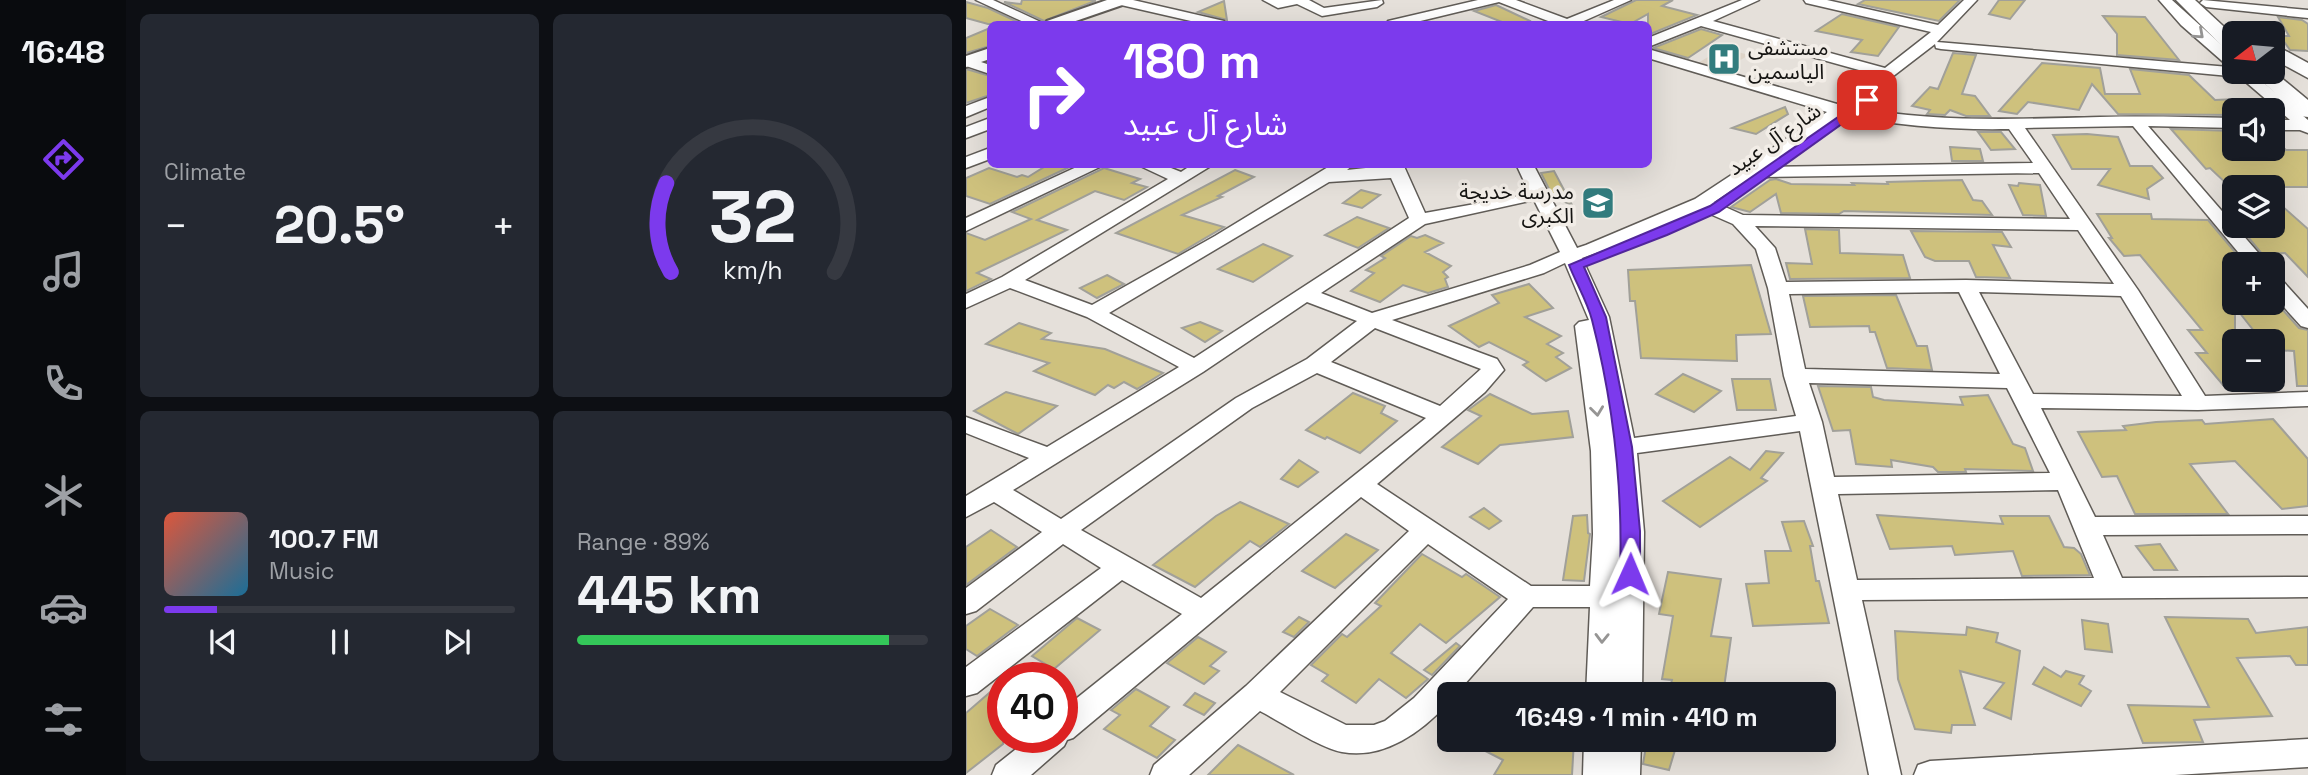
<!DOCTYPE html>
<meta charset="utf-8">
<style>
body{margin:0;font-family:"Space Grotesk","Noto Sans Arabic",sans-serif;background:#242831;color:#f1f3f6;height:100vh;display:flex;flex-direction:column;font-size:26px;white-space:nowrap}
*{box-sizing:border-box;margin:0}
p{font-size:23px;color:#9ea1a6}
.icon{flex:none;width:38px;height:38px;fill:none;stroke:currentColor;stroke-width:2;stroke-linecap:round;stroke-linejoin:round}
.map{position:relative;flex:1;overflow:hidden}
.side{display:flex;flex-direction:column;gap:14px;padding:14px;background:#0d0f14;width:840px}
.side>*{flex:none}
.hud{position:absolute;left:21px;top:21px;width:665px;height:147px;border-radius:10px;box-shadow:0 7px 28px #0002;background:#7c3aed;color:#fff;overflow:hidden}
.needle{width:46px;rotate:254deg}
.controls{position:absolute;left:1256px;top:21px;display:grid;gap:14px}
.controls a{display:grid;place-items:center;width:63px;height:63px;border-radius:10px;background:#171b24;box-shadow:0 7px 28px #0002;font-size:35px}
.speed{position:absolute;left:21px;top:662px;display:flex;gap:14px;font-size:35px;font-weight:700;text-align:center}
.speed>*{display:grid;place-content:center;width:91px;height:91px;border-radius:50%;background:#171b24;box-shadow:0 7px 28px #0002;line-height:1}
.speed .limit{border:10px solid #d22;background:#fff;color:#111}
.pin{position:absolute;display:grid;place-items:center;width:60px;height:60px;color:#fff;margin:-30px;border-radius:14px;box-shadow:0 4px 10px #0006}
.me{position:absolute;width:77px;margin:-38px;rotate:1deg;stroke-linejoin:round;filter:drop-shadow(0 0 5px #0008)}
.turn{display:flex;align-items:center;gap:24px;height:147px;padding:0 21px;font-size:32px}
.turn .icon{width:91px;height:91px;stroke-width:2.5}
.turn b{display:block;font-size:49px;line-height:60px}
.big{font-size:52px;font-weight:700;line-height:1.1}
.side .widget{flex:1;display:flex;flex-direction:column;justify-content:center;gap:10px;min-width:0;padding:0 24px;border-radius:10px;background:#242831}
.side .dial{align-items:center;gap:0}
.dial svg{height:182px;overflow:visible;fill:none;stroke:#363941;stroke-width:7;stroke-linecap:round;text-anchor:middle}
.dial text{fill:#f1f3f6;stroke:none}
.song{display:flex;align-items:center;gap:21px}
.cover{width:84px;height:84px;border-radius:10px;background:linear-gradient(135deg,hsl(10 70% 55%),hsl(200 70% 35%))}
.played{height:7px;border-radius:4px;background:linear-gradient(90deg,#7c3aed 15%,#363941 15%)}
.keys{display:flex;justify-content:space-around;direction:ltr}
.heat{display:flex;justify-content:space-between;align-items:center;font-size:38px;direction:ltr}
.charge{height:10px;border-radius:5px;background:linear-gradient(90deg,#34c759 89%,#363941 0)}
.side .tiles{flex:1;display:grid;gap:14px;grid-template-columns:repeat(2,1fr)}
.trip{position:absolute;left:471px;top:682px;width:399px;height:70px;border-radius:10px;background:#171b24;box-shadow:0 7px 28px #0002;font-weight:700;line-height:70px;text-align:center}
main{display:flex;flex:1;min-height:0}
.tab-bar{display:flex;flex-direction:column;width:126px;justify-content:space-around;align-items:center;background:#090b0e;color:#9ea1a6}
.tab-bar .icon{width:49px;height:49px}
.tab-bar .selected{color:#7c3aed}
.tab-bar b{font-size:32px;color:#f1f3f6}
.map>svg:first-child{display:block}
</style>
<main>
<nav class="tab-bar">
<b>16:48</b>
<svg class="icon selected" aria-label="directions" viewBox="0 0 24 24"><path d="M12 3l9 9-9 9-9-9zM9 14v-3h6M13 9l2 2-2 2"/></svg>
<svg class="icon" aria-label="music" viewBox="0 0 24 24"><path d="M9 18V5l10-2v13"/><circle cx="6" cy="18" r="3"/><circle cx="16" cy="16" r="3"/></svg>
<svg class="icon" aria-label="phone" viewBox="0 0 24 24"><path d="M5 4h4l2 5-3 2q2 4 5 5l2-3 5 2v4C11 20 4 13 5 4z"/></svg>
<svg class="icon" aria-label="climate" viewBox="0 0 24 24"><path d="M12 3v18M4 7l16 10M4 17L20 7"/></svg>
<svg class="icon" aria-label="car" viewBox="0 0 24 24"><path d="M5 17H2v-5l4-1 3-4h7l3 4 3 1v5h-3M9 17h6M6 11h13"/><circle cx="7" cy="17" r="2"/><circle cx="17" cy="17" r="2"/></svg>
<svg class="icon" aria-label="filters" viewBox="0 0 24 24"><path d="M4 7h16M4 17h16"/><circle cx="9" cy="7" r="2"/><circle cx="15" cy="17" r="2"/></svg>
</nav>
<section class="side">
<div class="tiles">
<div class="widget"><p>Climate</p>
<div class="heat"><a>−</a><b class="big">20.5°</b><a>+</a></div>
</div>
<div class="widget dial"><svg viewBox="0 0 100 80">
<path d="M14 69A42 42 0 1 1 86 69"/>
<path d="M14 69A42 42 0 0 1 12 30" stroke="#7c3aed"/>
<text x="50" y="56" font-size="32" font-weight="700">32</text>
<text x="50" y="72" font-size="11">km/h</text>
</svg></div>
<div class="widget">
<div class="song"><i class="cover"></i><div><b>100.7 FM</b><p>Music</p></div></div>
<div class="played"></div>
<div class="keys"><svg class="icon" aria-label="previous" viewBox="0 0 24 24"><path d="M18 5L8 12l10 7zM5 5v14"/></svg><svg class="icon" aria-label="pause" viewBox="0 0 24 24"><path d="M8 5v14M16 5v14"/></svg><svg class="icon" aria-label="next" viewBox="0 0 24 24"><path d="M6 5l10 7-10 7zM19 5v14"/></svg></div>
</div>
<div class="widget"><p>Range · 89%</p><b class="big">445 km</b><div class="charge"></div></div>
</div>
</section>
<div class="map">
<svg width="1342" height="775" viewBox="0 0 1342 775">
<rect width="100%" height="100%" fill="#e5e0da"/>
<polygon fill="#ded4c8" points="757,48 783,55 759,69 732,63"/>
<g fill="#cec17d" stroke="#a1a099" stroke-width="2">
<polygon points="56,0 129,0 129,1 78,21 38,2 55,4"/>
<polygon points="670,0 707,0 696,6 731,15 682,35 682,14 664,24 635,17"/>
<polygon points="899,0 994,0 973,21 892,4"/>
<polygon points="1033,0 1059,0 1044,19 1023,14"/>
<polygon points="258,1 261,20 232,12"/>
<polygon points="0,2 22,8 54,23 22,24 0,18"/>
<polygon points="530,5 564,21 562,24 541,24 508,11"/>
<polygon points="876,14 933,27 912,56 885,52 896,40 850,31"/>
<polygon points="1137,16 1179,17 1213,60 1151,55 1151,34"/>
<polygon points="1312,17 1336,20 1342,24 1342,51 1324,50 1314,36 1323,36"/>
<polygon points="24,28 24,46 0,53 0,38"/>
<polygon points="735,29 756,35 722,58 687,48"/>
<polygon points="987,53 1010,55 996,94 1009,96 1024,116 1000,116 984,110 979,115 961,114 964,110 946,106 964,87 972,89"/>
<polygon points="1076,63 1134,68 1139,94 1174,94 1164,69 1223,75 1249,100 1269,99 1269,115 1152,114 1126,84 1113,110 1062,102 1051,114 1033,111"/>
<polygon points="0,69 24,76 24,95 0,103"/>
<polygon points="819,107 822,114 790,134 766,128"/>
<polygon points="1205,129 1269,131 1269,151 1307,151 1307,139 1320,150 1342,150 1342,187 1264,187 1244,168 1240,169"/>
<polygon points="1012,132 1035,132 1049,149 1025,150"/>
<polygon points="1121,134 1152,137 1164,166 1186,166 1197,178 1181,189 1183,199 1132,185 1144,169 1106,169 1087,135"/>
<polygon points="984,147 1014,149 1017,161 986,161"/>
<polygon points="83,164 110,164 24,204 0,196 0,178 23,168 51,177 56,175 62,177"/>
<polygon points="138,168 174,179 166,183 181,187 158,200 129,191 71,220 101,230 11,273 25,279 0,291 0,233 19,240 65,219 46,212"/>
<polygon points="269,170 288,177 252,196 256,197 216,215 258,227 212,254 150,233"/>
<polygon points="588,171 606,205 587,197 575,173"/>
<polygon points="810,179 825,184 888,185 886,183 922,184 921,182 996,180 1007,200 1016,201 1026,215 878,211 873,214 815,213 810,194 784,212 765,207 804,180"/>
<polygon points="1053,183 1074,185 1080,216 1057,215 1043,185 1052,186"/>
<polygon points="395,190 414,195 396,208 377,203"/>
<polygon points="1307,198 1342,229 1342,277 1319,253 1296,254 1282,237 1307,236"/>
<polygon points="1131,214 1185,214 1186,219 1242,220 1279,264 1269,264 1269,303 1307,303 1307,299 1333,328 1342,330 1342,386 1331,386 1328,351 1307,350 1307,341 1296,341 1269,307 1269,385 1257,385 1230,353 1241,353 1222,330 1236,330 1174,255 1158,256 1143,238 1146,238"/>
<polygon points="391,217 423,228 392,248 359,235"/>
<polygon points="839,229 873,230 874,253 937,255 944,278 824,279 820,263 846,264"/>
<polygon points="945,231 1036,232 1045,247 1027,245 1044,278 1010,277 1003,261 969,261 959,257"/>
<polygon points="459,235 477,243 459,252 485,266 477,272 482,277 479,279 482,287 462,293 437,285 414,302 385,291 408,273 400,270 419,258 415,256 445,236 451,238"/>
<polygon points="297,244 326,256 287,282 252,269"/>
<polygon points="785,265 805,334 770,335 771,361 675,358 669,301 664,301 662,270"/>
<polygon points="141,275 158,284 131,298 114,288"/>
<polygon points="563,284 587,308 559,317 595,336 581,344 597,353 590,357 605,368 580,381 557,365 562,362 523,342 513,347 483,326 533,303 526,295"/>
<polygon points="930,295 951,346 961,346 966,370 921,368 909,332 904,332 903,326 844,327 837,296"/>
<polygon points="234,322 256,331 239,342 216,328"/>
<polygon points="53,323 85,333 76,339 139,349 197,373 171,389 158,382 148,388 142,385 129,395 68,371 83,363 20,344"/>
<polygon points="717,374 755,391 728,412 690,394"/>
<polygon points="766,379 804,379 810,410 771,410"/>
<polygon points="852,386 905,387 907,397 918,400 997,405 994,397 1022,395 1047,444 1059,448 1067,471 999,469 1000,472 972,472 967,467 925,460 926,467 890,464 884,430 867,431"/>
<polygon points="40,392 91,406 52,434 8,411"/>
<polygon points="387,393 419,406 415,413 431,421 394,453 361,437 359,439 340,430"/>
<polygon points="524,394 566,414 602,411 607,437 534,445 512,464 476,447 515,416 502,410"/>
<polygon points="1307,419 1342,459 1342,506 1316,509 1269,461 1224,464 1262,514 1169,514 1151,476 1136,477 1112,432 1160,430 1157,426 1190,422 1236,420 1239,424"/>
<polygon points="800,451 817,453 795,478 801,481 734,527 697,501 764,457 784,470"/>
<polygon points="333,460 352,472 332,487 315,479"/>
<polygon points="274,502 323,524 294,547 284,541 229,587 187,565 250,516"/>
<polygon points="518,508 535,521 523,529 504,517"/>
<polygon points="621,515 622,533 624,534 618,581 597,580 607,516"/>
<polygon points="911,515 1037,524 1034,516 1083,516 1098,547 1108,548 1115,554 1124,575 1056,576 1047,551 989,555 986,546 924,549"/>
<polygon points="838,521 847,546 844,546 850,581 853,581 863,623 787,626 780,584 803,583 799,551 825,551 816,522"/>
<polygon points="25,530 51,547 0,585 0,547"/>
<polygon points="380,534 412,550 369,588 336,571"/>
<polygon points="1194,544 1211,570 1188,570 1170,546"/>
<polygon points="456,554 496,577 500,574 534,597 480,643 454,624 425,653 462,679 440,698 413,679 390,703 356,681 362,675 345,665 376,634 381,637 415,606 409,603"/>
<polygon points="702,572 755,579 745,636 765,638 757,695 702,695 706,680 696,679 707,616 693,614"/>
<polygon points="24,609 52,625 11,656 0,649 0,626"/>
<polygon points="333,617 343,622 328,637 317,632"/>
<polygon points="1199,617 1282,619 1290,633 1342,627 1342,665 1330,665 1324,656 1271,658 1306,716 1228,720 1237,742 1177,743 1162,705 1243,707"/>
<polygon points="111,618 134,630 88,669 66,656"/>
<polygon points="1116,620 1142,624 1146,652 1119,649"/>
<polygon points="1001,627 1032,633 1030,642 1054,651 1045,719 1018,708 1038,683 994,671 1009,725 986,725 985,733 949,729 932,679 929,631 1000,635"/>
<polygon points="232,637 260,652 244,666 253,671 238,684 201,663"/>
<polygon points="490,643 494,646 466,675 458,670"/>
<polygon points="1078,667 1095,677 1100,671 1118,676 1113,684 1125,691 1115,706 1067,684"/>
<polygon points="37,681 37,705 30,710 37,717 37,744 0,773 0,713"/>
<polygon points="170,689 203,707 184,726 209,740 191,758 138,729 154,715 145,710"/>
<polygon points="229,693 249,703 238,715 218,705"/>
<polygon points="498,740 608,740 606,775 528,775 537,760"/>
<polygon points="681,740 712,740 703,770 677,764"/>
<polygon points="272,745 328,775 242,775"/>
</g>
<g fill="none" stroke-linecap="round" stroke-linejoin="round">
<defs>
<g id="minor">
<polygon points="10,0 27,0 79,24 62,24"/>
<polygon points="154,0 167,0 258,21 260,24 238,24 155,5"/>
<polygon points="297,0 343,0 358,8 416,0 417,3 411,7 356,16 331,4 312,8"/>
<polygon points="512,0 550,0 601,19 648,0 665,0 611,24 590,24 533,2 442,24 420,24 422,21"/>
<path d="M776,0h17l-46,21 172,47 46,-36 -125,-29 -2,-3h23l111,25 26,-25h13l-40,42 292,25 -48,-42 -22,-25h13l63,57v15h16l57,48v13l-8,-3h-27v-10h17l-50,-43 -299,-28 -5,-1 -1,-4 -82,63c82,16 164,12 247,10 45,-1 90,0 135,1v10l-87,-2 120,138h-20l-115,-138 -108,2 113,162 67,106 103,-4v14l-110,4 -157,-2 54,109 213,-1v18l-205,1 19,43 186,-1v20l-446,3 39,175h-32l-69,-344 -163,22 7,79 -2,163h-56l4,-88h-57l-78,88h-6v7c-26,29 -65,58 -107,50 -22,-4 -61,-30 -82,-41l-71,64h-39l4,-10 92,-79 163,-155 -48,-34 -288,241 -6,2 -3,6 -33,29h-39l4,-10 35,-28h31v-27l120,-96 -60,-34 -145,113 -11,3v-29l135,-99 -38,-24 -87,67 -10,3v-26l76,-56 -48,-30 -28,15v-21l63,-38 -63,-25v-16l81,30 132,-80 -92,-50 -77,-29 -44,20v-14l36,-17 166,-98 -32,-15h25l20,8 12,-8h21l-189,116 67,25 123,-69 118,-72h21l-7,6 56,-6 22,49 105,-19 -14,-30h17l44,84 9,-3 109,-46 132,-87 -179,-54v-9l189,55 40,-29 -176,-49 -53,21v-9zM877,115c56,11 110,15 166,14l24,34 -267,4zM793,172l8,5 272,-4 31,46 -327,-4 -29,-13zM425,178l18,40 -215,140 -85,-45 220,-131zM568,200l26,52 -30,13 -158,48 -51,-20 104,-69zM735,210l32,14 23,25 12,39 16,88 12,40 -162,22 -25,-121 -27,-59 79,-29zM789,226l323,4 36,54 -148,-4 -180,2 -11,-34zM599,263l24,57 -10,2 -4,4 16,125 2,83 -3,52h-59l-154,-102 108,-92 19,-22 -7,-11 -105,-39 152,-47zM993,292l41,82 -195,-5 -16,-75zM1013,292l142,4 61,100 -149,-2zM341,302l50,19 -50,38 -71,39 -175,121 -48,-29 190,-118zM409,328l106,41 -41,37 -109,-44zM351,373l109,45 -225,180 -120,-68 171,-122zM843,383l198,5 43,85 -216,4 -12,-55zM1092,490l36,88 -237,2 -19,-86zM462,544l80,55 -94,99 -29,23 -11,4h-28l-66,-33z"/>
<polygon points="1237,0 1342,10 1342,18 1240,7 1234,3"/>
<polygon points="0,57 24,65 24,74 0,66"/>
<polygon points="24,97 24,107 0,117 0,106"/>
<polygon points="24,118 24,129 0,138 0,127"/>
<polygon points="24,148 24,159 0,168 0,157"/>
<polygon points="117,164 140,164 0,231 0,218"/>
<polygon points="1307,276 1314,278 1342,309 1342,328 1335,326 1307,295"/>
<polygon points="1342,739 1342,767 1209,775 948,775 952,765 964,761"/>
<polygon points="618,740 675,740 674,775 617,775"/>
</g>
<g id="major">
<polygon points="141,0 164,0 162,3 101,24 79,24 81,21"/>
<polygon points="24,48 24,59 0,67 0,56"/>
</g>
<g id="highway">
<polygon points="1210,0 1229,0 1269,37 1269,54 1262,52"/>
<polygon points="1307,44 1342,63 1342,78 1307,59"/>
<polygon points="1307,71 1342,100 1342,117 1334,116 1286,72"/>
</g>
</defs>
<use href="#minor" stroke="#605c57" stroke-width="3"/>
<use href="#major" stroke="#605c57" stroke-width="4"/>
<use href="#highway" stroke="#605c57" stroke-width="3"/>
<use href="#minor" fill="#fff" fill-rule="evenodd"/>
<use href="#major" fill="#fff" fill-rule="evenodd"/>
<use href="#highway" fill="#fff" fill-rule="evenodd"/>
</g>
<defs><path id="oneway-chevron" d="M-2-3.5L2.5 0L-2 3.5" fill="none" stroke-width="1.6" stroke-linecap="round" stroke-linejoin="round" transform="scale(1.75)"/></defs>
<g stroke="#969594">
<use href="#oneway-chevron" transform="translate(1233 34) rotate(42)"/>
<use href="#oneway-chevron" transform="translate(631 411) rotate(83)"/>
<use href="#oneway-chevron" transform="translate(636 638) rotate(91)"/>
</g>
<path fill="#7c3aed" stroke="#51269a" stroke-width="2" d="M901,97l6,3 -2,3 -152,109 -52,23 -83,32 22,50 26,130 8,84v43l-3,5h-14l-3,-5c3,-84 -7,-172 -28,-254 -5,-19 -16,-37 -23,-55l141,-59z"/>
<defs>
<symbol id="hospital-square" viewBox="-11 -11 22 22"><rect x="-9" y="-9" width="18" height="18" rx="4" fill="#327c7e" stroke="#f2ede7"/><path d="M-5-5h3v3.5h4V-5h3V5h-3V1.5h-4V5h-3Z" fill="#fff"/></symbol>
<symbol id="school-square" viewBox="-11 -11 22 22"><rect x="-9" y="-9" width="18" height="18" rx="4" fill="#327c7e" stroke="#f2ede7"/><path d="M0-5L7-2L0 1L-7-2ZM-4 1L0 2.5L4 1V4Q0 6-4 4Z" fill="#fff"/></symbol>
</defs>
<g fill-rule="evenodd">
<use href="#hospital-square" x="739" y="40" width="38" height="38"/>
<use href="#school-square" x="613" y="184" width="38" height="38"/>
</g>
<g text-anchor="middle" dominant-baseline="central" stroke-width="7" stroke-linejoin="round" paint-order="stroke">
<g font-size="21" fill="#151412" stroke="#f2ede7" text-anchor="start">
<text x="782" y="47">مستشفى<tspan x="782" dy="24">الياسمين</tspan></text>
<text x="608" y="191" text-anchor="end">مدرسة خديجة<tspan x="608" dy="24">الكبرى</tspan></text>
</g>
<g font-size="21" fill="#151412" stroke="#f2ede7">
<text transform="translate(808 139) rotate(-35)">شارع آل عبيد</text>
</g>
</g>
</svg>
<div class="controls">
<a><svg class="needle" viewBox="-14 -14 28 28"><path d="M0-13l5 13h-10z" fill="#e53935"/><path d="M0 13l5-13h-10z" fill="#9ea1a6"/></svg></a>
<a><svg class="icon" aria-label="sound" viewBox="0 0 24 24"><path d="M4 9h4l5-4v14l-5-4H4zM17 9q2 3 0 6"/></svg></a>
<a><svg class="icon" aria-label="layers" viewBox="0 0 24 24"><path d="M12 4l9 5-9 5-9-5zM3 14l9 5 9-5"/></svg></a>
<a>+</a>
<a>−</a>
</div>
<div class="speed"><div class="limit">40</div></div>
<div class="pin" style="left:901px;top:100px;background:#d93025"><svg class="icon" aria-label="arrive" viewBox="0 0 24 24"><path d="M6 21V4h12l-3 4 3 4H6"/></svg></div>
<svg class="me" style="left:664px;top:574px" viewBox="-20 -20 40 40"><path d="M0-17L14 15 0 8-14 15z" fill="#7c3aed" stroke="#fff" stroke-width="4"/></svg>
<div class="trip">16:49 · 1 min · 410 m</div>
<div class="hud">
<div class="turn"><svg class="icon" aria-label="right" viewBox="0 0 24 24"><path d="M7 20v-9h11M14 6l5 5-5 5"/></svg><div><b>180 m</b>شارع آل عبيد</div></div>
</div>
</div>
</main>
